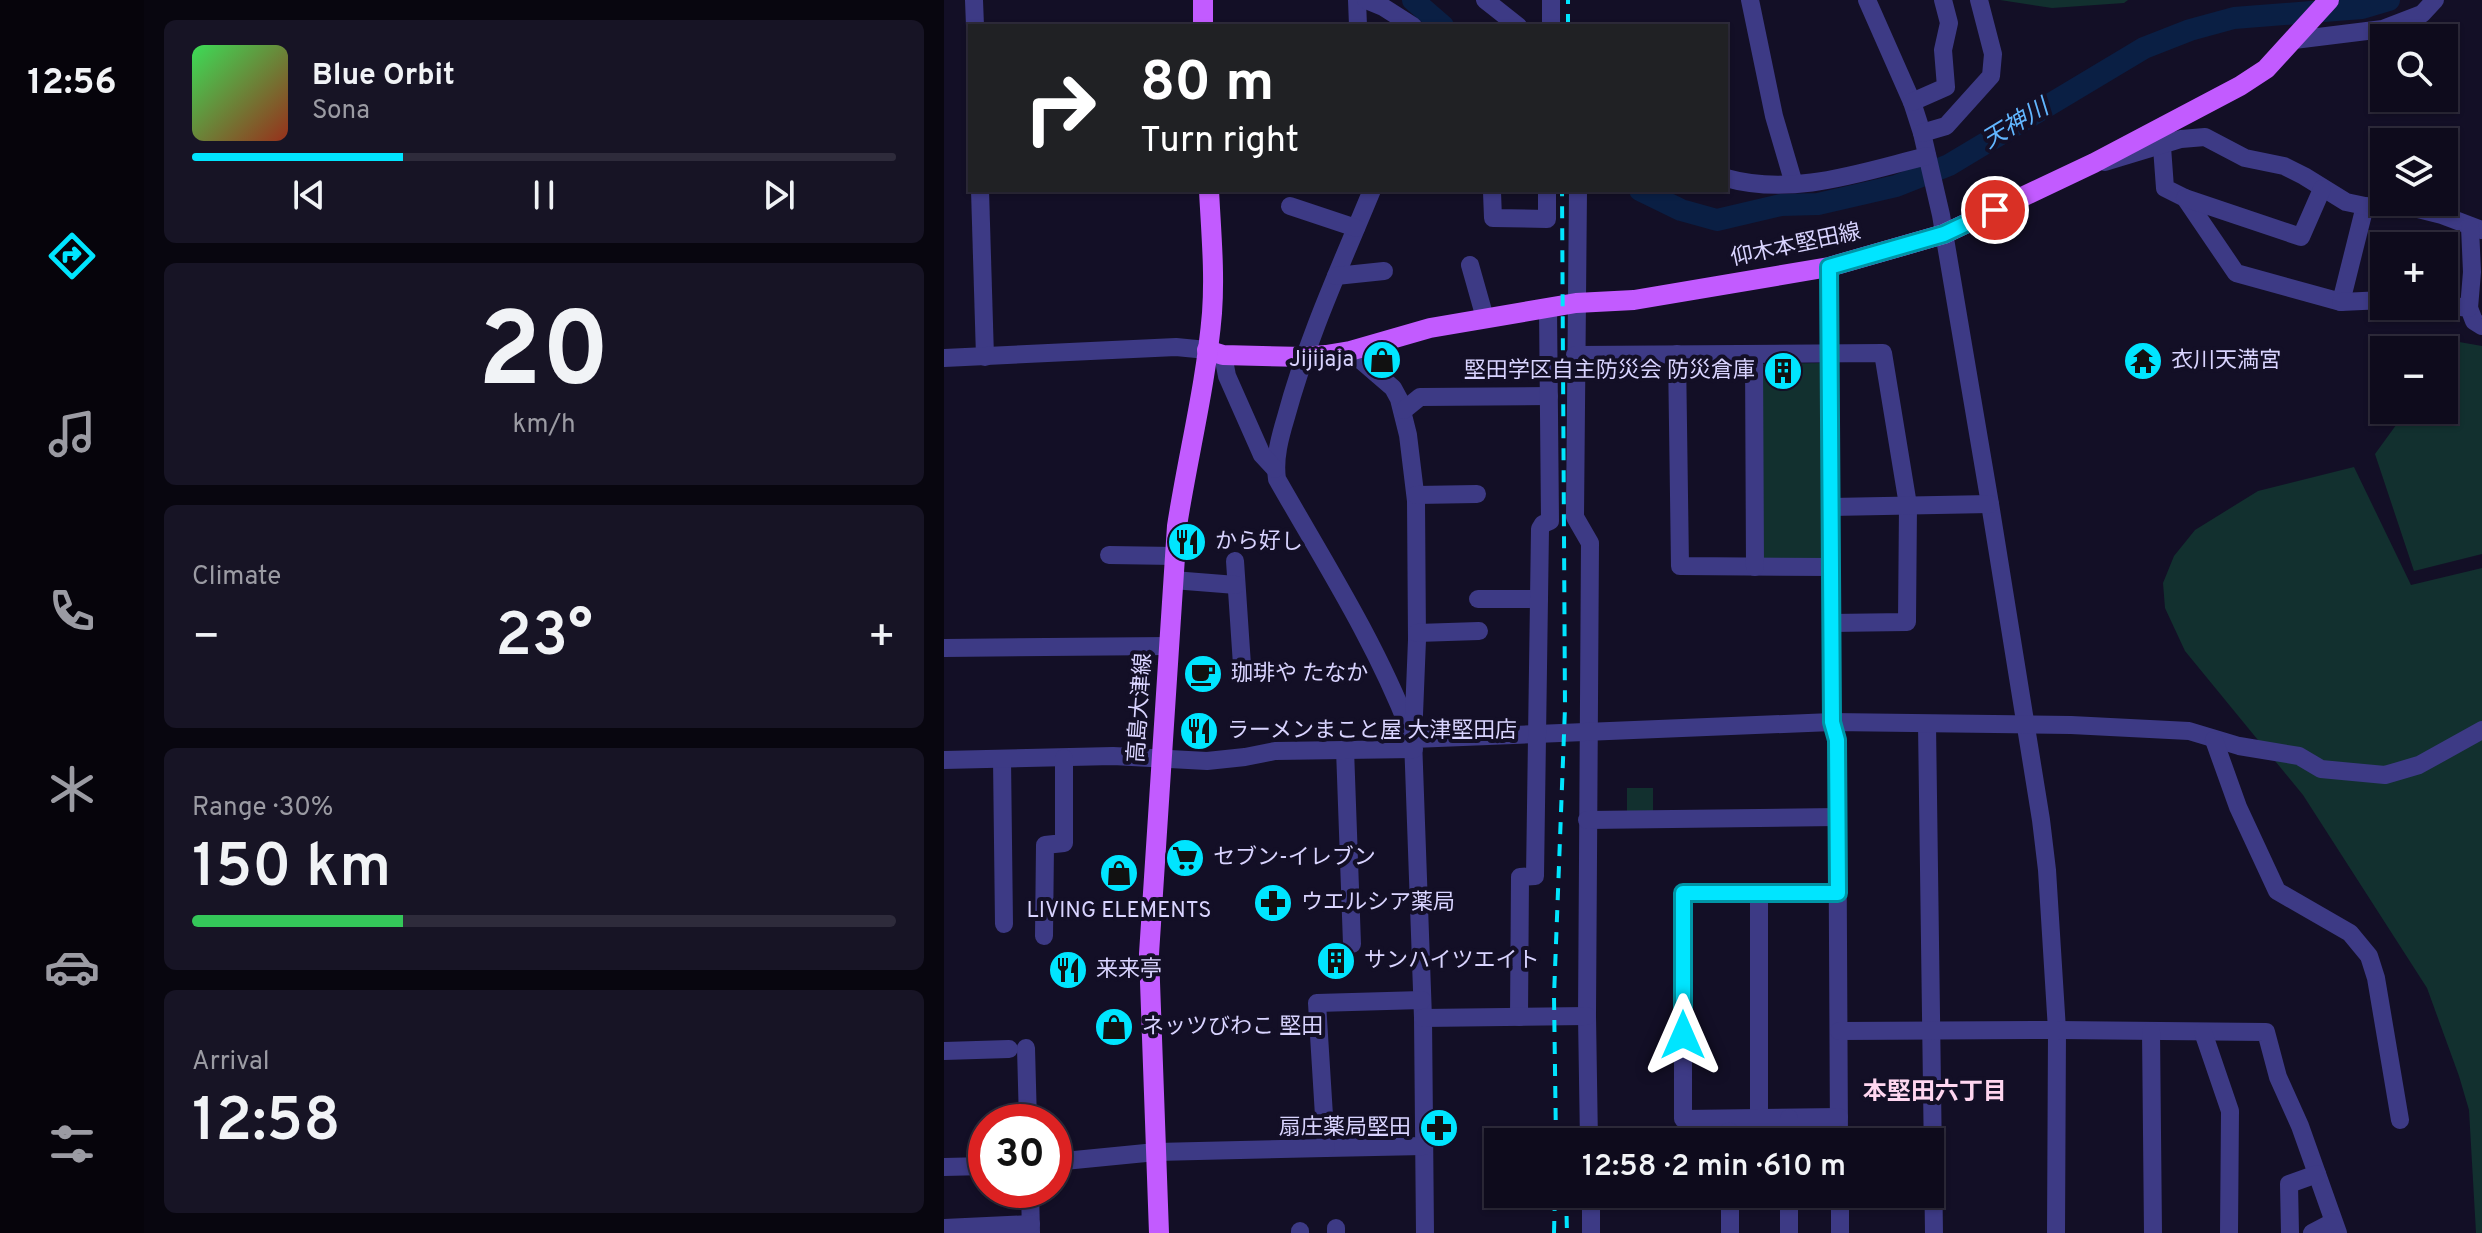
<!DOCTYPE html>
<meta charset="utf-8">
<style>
body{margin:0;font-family:Overpass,"Noto Sans JP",sans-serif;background:#171425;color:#f1f3f6;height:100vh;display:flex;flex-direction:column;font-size:30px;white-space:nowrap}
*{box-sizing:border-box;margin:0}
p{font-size:26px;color:#9b9ba3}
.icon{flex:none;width:44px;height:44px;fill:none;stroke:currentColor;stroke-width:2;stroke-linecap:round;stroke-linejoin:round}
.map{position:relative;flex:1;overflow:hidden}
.panel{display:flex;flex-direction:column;gap:20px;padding:20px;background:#08060f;width:800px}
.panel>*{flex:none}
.hud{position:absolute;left:24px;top:24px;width:760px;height:168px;border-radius:0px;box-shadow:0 2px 6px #0004,0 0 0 2px #2e2b3b;background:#202124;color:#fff;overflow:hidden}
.controls{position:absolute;left:1426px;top:24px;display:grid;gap:16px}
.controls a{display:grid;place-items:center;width:88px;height:88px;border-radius:0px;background:#0e0b1c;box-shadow:0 2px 6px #0004,0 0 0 2px #2e2b3b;font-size:40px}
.speed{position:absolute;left:24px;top:1104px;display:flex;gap:16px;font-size:40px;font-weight:700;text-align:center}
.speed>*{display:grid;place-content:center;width:104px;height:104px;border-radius:50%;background:#0e0b1c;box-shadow:0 2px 6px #0004,0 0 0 2px #2e2b3b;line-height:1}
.speed .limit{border:12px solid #d22;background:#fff;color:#111}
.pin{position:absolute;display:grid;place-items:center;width:68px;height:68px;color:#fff;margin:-34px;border:4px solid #fff;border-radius:50%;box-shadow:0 2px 8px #0007}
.me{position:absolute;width:88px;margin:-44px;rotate:0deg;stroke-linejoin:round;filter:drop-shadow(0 0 6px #0008)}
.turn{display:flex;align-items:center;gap:28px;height:168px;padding:0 40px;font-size:36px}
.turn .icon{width:104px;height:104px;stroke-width:2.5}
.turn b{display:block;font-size:56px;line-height:68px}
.big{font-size:60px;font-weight:600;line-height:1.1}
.panel .widget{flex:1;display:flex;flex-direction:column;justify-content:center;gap:12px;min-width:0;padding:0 28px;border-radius:12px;background:#171425}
.panel .dial{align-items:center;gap:0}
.dial b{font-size:104px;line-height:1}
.song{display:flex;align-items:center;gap:24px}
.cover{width:96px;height:96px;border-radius:12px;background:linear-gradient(135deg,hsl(130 70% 55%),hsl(10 70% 35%))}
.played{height:8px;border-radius:4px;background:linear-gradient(90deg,#00e5ff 30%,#2e2b3b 30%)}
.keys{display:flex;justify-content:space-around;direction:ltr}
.heat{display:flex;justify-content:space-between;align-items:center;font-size:44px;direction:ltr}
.charge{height:12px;border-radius:6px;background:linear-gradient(90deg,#34c759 30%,#2e2b3b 0)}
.trip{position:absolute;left:540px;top:1128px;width:460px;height:80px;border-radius:0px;background:#0e0b1c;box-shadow:0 2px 6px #0004,0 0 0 2px #2e2b3b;font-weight:600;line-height:80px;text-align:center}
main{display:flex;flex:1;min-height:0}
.dock{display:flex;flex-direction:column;width:144px;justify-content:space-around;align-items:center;background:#06040b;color:#9b9ba3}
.dock .icon{width:56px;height:56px}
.dock .current{color:#00e5ff}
.dock b{font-size:36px;color:#f1f3f6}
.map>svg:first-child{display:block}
</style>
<main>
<nav class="dock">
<b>12:56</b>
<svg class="icon current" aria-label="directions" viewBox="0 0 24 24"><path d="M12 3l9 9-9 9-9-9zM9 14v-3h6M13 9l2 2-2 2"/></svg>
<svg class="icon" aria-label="music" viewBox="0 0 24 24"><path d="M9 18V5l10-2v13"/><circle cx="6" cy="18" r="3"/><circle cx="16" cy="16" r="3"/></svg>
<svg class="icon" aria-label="phone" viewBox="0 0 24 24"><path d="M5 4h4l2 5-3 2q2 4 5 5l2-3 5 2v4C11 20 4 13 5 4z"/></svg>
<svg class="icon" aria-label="climate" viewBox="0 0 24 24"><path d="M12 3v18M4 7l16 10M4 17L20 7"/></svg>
<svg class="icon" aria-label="car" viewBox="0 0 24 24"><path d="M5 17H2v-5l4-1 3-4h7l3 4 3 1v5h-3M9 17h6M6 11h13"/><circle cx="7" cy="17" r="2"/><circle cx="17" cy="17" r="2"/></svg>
<svg class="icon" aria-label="filters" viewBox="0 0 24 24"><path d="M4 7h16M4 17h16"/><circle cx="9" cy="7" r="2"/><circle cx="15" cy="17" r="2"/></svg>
</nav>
<section class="panel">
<div class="widget">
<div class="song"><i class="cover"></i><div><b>Blue Orbit</b><p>Sona</p></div></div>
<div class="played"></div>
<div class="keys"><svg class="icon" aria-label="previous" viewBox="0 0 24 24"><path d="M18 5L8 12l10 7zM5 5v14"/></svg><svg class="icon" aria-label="pause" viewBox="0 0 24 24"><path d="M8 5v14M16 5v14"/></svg><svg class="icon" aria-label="next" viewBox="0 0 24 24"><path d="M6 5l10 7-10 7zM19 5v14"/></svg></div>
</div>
<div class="widget dial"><b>20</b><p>km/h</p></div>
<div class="widget"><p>Climate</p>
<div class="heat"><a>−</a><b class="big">23°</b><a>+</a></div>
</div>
<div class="widget"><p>Range · 30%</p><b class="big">150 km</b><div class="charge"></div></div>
<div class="widget"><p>Arrival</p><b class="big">12:58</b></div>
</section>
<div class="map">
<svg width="1538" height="1233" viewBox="0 0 1538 1233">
<rect width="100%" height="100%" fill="#130f26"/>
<g fill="#12302f">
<polygon points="1056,0 1184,0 1180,3 1108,8"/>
<polygon points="1487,337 1538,346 1538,554 1470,571 1431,454 1463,410 1500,410 1500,350 1483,350"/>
<polygon points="877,363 878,562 818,562 817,364"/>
<polygon points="1410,467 1467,585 1538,568 1538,1233 1532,1233 1525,1110 1515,1076 1483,988 1359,795 1241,651 1221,608 1219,583 1230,556 1251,530 1314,491"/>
<rect x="683" y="788" width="26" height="23"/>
</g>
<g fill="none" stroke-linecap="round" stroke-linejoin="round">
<g stroke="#0a1f44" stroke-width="22">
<polyline points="469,0 499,26"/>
<polyline points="696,190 737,210 773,220 837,205 874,204 952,186 1005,165 1200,48 1246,30 1290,18 1418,8 1445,0"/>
</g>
<g stroke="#3d3a85" stroke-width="18">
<polyline points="30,0 31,26"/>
<polyline points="413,0 414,26"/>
<polyline points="422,0 439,7 469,26"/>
<polyline points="541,0 574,26"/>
<polyline points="806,0 830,116 850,184"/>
<polyline points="923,0 968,102 978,133 997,215 1046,504 1097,820 1103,870 1113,1030 1112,1233"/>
<polyline points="607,26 607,0"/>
<polyline points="1350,40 1439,29 1478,14 1491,0"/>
<polyline points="968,102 1002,87 999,50 1005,23 999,0"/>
<polyline points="978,133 1002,126 1047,76 1049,54 1035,0"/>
<polyline points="1218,147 1221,188 1241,198 1292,273 1397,302 1421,206"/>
<polyline points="1161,162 1237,139 1261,137 1301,158 1340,166 1360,176 1402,202 1421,206 1470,208 1498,215 1538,230"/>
<path d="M782,178c67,19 136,-6 201,-22"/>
<polyline points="36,190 41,357"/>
<path d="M428,190c-31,75 -65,149 -86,227 -6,20 -12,41 -9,62 46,81 98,162 132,250"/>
<polyline points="634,190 631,517 646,543 643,1016 645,1142"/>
<polyline points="548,192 549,218 603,219 603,190"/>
<polyline points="1241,198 1357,237 1378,189"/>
<polyline points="346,206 412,228"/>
<polyline points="526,265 541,318"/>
<polyline points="885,267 888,722 893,740 895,1142"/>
<polyline points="392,276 440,271"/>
<polyline points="1397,302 1440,300"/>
<polyline points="1500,305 1525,308 1530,321 1538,326"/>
<polyline points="1525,308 1528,272 1526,227"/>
<polyline points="406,351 449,388 455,399 464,435 472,501 473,640 469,739 479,1018 481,1233"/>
<polyline points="733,354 736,566 887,567"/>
<polyline points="810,354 811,567"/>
<polyline points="279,355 283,376 318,455 331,469"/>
<polyline points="631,355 939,353 964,505 963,622 887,623"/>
<polyline points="0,358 232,347 263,350"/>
<polyline points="460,410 476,397 605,396"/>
<polyline points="472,495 533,494"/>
<polyline points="887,507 1046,504"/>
<polyline points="165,555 231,556"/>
<polyline points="291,561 298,665"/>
<polyline points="229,580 292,585"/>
<polyline points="534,599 595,599"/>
<polyline points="473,633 535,631"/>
<polyline points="0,648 225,646"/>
<polyline points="983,724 990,1233"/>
<polyline points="469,739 888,722 1127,725 1245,731 1295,746 1355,756 1377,769 1441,775 1475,765 1538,730"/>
<polyline points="1270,740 1294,807 1333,891 1406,933 1425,956 1432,978 1456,1120"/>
<polyline points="401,749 408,944"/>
<polyline points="58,759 60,924"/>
<polyline points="0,760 169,756 263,761 301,757 331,751 470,749"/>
<polyline points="643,820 893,817"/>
<polyline points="815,893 815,1118"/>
<polyline points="894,893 739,893 739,1119 895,1117"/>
<polyline points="100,936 101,845 120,843 120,758"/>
<polyline points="575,1017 576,877 591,876 596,529 599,524 606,521 604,308"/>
<polyline points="479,1018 643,1016"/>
<polyline points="895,1031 1113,1030 1322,1032 1334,1077 1356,1126 1394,1233"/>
<polyline points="1207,1031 1209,1233"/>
<polyline points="1259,1032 1286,1111 1285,1233"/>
<polyline points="82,1048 84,1122"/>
<polyline points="0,1051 65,1049"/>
<polyline points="785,1131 785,1142"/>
<polyline points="845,1142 845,1118"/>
<polyline points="382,1148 480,1146"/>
<polyline points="110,1162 212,1152 382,1148 373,1003 478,1000"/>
<polyline points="0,1167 42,1166"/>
<polyline points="86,1190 87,1233"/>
<polyline points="647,1194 647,1233"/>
<polyline points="786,1194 786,1233"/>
<polyline points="896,1194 896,1233"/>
<polyline points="0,1228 87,1224"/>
<polyline points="392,1228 392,1233"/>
<polyline points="356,1231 356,1233"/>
<polyline points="845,1233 845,1194"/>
<polyline points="1346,1233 1345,1184 1373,1174"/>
<polyline points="1368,1233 1389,1222"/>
</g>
<g stroke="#c25bff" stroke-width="20">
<polyline points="259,0 259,26"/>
<polyline points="263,350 279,355 360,357 382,355 406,351 486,328 632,303 690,300 885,267 1000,234 1150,163 1296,86 1322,69 1385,0"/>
<path d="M215,1233l-10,-279 28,-428c11,-71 29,-141 35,-213 3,-41 -1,-82 -3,-123"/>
</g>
<g stroke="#00e5ff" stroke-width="4" stroke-dasharray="12 10" stroke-linecap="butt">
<polyline points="624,26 624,0"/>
<polyline points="612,1142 610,996 621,708 618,190"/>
<polyline points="622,1194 623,1233"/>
<polyline points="610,1233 611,1194"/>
</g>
</g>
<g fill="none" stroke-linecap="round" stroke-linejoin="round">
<defs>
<polyline id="route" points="739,1035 739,893 894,893 893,740 888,722 885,267 1000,234 1051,210"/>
</defs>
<use href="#route" stroke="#0095a6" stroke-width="20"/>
<use href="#route" stroke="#00e5ff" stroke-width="14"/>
</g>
<defs>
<symbol id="shop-disc" viewBox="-11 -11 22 22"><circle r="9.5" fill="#00e5ff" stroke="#130f26"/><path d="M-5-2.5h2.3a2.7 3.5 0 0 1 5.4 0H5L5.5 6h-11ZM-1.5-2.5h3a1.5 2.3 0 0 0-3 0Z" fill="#111"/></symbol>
<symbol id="temple-disc" viewBox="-11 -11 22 22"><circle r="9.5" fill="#00e5ff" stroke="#130f26"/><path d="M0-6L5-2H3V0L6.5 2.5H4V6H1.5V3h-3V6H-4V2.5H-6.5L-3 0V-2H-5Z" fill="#111"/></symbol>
<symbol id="building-disc" viewBox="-11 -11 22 22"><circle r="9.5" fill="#00e5ff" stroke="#130f26"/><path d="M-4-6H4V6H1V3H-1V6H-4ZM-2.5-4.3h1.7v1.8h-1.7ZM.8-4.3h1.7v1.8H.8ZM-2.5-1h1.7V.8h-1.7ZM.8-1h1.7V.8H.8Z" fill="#111"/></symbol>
<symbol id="restaurant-disc" viewBox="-11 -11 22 22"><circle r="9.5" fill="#00e5ff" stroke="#130f26"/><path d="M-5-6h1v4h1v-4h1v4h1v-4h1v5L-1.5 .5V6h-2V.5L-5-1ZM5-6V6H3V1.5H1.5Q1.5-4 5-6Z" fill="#111"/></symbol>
<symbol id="cafe-disc" viewBox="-11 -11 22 22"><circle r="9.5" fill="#00e5ff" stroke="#130f26"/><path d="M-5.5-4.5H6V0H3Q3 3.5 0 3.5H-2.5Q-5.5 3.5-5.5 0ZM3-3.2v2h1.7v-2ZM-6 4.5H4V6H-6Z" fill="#111"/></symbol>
<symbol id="supermarket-disc" viewBox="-11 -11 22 22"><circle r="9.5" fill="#00e5ff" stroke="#130f26"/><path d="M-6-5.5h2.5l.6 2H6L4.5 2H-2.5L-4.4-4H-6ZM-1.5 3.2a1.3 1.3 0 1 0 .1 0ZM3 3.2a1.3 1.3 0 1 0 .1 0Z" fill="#111"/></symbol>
<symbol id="pharmacy-disc" viewBox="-11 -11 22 22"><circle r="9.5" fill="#00e5ff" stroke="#130f26"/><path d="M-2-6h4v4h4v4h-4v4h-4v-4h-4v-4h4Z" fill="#111"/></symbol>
</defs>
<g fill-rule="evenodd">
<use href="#shop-disc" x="416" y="338" width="44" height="44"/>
<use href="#temple-disc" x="1177" y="339" width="44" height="44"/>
<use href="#building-disc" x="817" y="349" width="44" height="44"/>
<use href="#restaurant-disc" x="221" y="520" width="44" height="44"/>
<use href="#cafe-disc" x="237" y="652" width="44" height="44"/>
<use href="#restaurant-disc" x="233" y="709" width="44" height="44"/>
<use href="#supermarket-disc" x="219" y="836" width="44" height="44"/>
<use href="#shop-disc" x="153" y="851" width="44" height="44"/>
<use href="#pharmacy-disc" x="307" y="881" width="44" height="44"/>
<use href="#building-disc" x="370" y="939" width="44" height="44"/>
<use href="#restaurant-disc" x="102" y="948" width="44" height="44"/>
<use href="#shop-disc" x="148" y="1005" width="44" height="44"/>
<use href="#pharmacy-disc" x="473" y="1106" width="44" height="44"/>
</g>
<g text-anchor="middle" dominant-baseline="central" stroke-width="8" stroke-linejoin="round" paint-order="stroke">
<g font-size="22" fill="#d9d4ff" stroke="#130f26">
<text transform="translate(852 246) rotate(-12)">仰木本堅田線</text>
<text transform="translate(197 708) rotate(-86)">高島大津線</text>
</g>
<g font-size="22" fill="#d9d4ff" stroke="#130f26" text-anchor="start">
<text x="410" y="360" text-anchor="end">Jijijaja</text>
<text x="1227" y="361">衣川天満宮</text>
<text x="811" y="371" text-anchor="end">堅田学区自主防災会 防災倉庫</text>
<text x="271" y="542">から好し</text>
<text x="287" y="674">珈琲や たなか</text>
<text x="283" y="731">ラーメンまこと屋 大津堅田店</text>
<text x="269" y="858">セブン-イレブン</text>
<text x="357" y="903">ウエルシア薬局</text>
<text x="175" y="911" text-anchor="middle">LIVING ELEMENTS</text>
<text x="420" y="961">サンハイツエイト</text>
<text x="152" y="970">来来亭</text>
<text x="198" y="1027">ネッツびわこ 堅田</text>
<text x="467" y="1128" text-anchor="end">扇庄薬局堅田</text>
</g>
<g font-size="24" font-style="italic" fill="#62b6ff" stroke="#130f26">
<text transform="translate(1072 125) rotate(-31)">天神川</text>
</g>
<g font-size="24" font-weight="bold" fill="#ffd6f0" stroke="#130f26">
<text x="991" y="1093">本堅田六丁目</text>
</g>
</g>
</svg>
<div class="controls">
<a><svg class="icon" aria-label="search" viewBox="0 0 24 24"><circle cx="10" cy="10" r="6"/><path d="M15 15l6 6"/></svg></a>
<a><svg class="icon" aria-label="layers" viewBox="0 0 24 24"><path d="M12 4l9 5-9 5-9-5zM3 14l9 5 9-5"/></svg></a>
<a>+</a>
<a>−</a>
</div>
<div class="speed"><div class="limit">30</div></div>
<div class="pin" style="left:1051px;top:210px;background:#d93025"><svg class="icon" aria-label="arrive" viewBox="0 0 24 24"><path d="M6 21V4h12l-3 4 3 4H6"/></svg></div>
<svg class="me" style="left:739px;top:1035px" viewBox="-20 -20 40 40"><path d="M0-17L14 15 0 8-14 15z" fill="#00e5ff" stroke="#fff" stroke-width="4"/></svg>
<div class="trip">12:58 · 2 min · 610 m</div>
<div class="hud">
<div class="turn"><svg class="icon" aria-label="right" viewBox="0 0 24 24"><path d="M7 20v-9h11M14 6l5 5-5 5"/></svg><div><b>80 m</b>Turn right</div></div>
</div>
</div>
</main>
